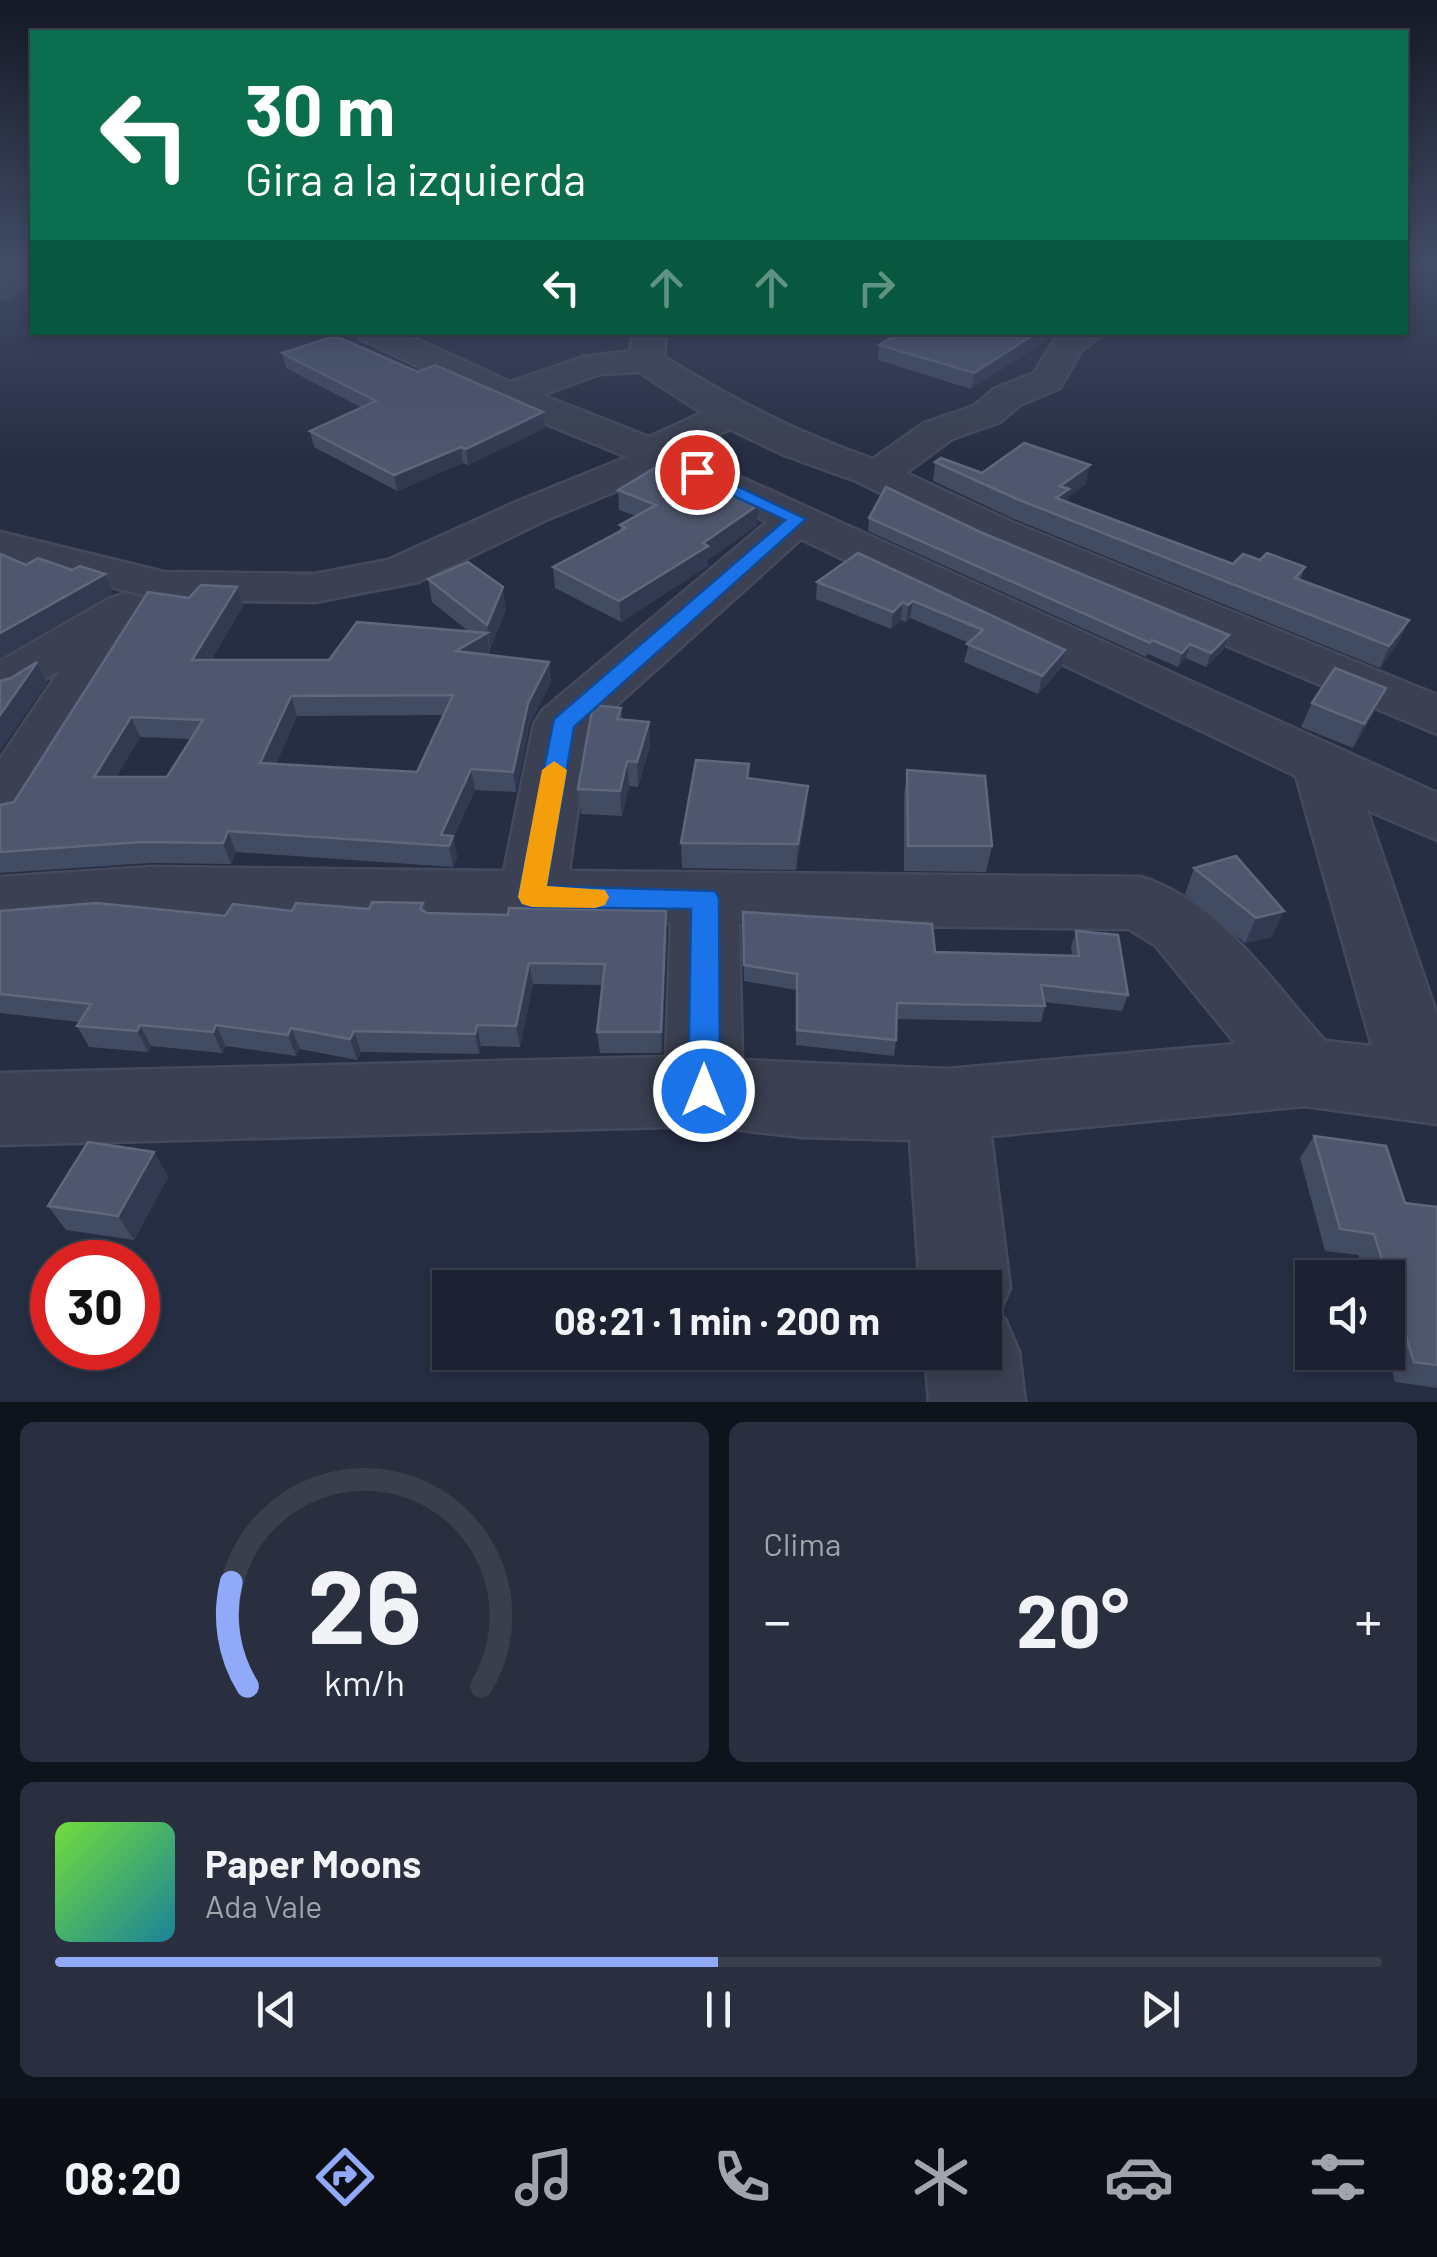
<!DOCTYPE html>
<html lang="es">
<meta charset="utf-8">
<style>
body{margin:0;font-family:Barlow,sans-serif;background:#292f3e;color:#f1f3f6;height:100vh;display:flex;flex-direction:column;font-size:38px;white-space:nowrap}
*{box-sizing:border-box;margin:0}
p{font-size:32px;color:#a0a4ac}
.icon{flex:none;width:55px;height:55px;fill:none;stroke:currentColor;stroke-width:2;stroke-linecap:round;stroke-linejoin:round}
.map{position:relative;height:1402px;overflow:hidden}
.panel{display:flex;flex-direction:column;gap:20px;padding:20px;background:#0f131c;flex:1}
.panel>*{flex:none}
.hud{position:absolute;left:30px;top:30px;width:1378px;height:305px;border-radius:0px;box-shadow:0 5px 15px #0003,0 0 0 2px #3a3f4d;background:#0b6e4f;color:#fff;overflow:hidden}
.fabs{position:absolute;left:1295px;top:1260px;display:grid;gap:20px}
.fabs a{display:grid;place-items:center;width:110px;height:110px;border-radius:0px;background:#1c2232;box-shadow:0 5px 15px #0003,0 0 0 2px #3a3f4d;font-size:50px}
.speed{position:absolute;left:30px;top:1240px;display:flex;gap:20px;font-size:50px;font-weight:700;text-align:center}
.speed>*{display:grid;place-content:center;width:130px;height:130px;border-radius:50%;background:#1c2232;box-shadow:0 5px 15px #0003,0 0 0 2px #3a3f4d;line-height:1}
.speed .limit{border:15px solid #d22;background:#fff;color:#111}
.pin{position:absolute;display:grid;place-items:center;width:85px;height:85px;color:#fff;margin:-42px;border:5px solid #fff;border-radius:50%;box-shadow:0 2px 10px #0007}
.me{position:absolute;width:110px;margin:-55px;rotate:0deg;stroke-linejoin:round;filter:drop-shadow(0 0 8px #0008)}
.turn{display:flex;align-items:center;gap:35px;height:210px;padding:0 50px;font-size:45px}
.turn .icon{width:130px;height:130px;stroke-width:2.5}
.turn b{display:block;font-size:70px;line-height:85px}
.lanes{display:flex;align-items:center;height:95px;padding:0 50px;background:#0003;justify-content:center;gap:50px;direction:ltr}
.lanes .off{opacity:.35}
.big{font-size:75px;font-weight:700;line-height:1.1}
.panel .tile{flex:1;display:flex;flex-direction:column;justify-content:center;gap:15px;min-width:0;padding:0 35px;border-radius:15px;background:#292f3e}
.panel .dial{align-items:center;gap:0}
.dial svg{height:260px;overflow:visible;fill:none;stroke:#3a3f4d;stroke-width:7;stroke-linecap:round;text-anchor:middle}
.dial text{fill:#f1f3f6;stroke:none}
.song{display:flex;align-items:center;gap:30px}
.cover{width:120px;height:120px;border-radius:15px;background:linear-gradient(135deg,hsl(100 70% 55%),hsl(190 70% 35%))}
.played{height:10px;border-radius:5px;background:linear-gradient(90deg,#90a9f9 50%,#3a3f4d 50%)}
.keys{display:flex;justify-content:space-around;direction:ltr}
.heat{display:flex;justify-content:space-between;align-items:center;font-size:55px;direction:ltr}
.panel .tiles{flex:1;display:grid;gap:20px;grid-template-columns:1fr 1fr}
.tile:last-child{grid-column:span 2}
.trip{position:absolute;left:432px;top:1270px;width:570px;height:100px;border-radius:0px;background:#1c2232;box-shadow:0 5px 15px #0003,0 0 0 2px #3a3f4d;font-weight:700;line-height:100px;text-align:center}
.dock{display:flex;height:160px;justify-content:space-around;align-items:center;background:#0b0e14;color:#a0a4ac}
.dock .icon{width:70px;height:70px}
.dock .active{color:#90a9f9}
.dock b{font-size:45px;color:#f1f3f6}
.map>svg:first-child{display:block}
</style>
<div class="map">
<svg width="1437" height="1402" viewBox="0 0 1437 1402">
<rect width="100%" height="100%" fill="#262e43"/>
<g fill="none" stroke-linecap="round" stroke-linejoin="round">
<defs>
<g id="minor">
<polygon points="15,264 32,264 32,279 11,295 0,298 0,275"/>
<path d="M357,332h44l109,50 73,-25 47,-6 3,-19h33l-2,25c68,42 133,76 209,102l51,-36 50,-17 20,-17 40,-16 22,-35 9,-6h40l-24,19 -21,37 -40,17 -20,17 -48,17 -46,34 106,49 425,173v39l-457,-192 -124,-61 -72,-26 -54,-26 -47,22 754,342v47l-70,-30 70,205v109l-132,-18 -314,30 19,152 -12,28 7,3 14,33 6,50h-96l-4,-50h60v-64h-65l-10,-148 -108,-3 -98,-11 -704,19v-72l666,-16 5,-134 -520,-6 -151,12v-52l151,-10 353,4 30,-147 8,-13 225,-189 -105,-50 -116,48 -128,62 -103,20 -151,-2 -164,-40v-28l164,40 151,2 73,-14 128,-58 111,-45 -132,-54 -134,-64zM639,372l63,41 -53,24 -107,-42 58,-21zM801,539l495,237 76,270 -47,-5c-54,-60 -105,-139 -184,-164l-572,-6 20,-141zM739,924l390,5 26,16 81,99 -289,25 -205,-9z"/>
<polygon points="127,593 144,598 152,608 22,821 0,827 0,759 60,670 19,696 0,701 0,661 110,598"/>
</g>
</defs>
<use href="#minor" stroke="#444a5c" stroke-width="5"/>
<use href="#minor" fill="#3b4152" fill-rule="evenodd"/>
</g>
<g fill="#414b61" fill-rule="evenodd">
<polygon points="902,332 1059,332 971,389 878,360 879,345"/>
<polygon points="282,353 545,428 468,465 463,463 397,491 314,447 310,431 362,408 286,368"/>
<polygon points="935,462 982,473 1086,484 1068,497 1066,502 1233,564 1260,560 1305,567 1300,580 1409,620 1399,641 1380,668 1014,519 933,481"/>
<polygon points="618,490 757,525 708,560 708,566 621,622 555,588 553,567 620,531 620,525 636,516 619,510"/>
<polygon points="869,518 1224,649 1206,667 1186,658 1178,667 1148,654 1146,657 868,531"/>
<polygon points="858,553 1061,668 1038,694 964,662 969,643 910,618 906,622 901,620 891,629 816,599 817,582"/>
<path d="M428,579l78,31 -16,39v4l-3,1 62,8 2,20 -21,41 -14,69 -41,-2 -22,48 4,19 -4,10 -217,-15 -5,12 -80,-1 -151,10v-68l14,-3 229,-196 -32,54h118l139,-29 -36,-29zM443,715l-26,57 -141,-8 21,-48zM140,737l51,2 -24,38h-51z"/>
<polygon points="1312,703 1374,712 1353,748 1301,727"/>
<polygon points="621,708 622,719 649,722 650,746 638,787 629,786 622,816 581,814 578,789"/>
<polygon points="749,764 749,778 806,811 796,870 682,868 681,843"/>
<polygon points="907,770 992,846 986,872 904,871 904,795"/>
<polygon points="1236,856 1272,937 1245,943 1185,894 1194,868"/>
<polygon points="423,903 426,912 667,932 662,1053 600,1053 597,1032 603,985 533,984 520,1047 481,1046 479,1054 361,1052 357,1060 300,1049 296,1056 226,1046 222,1053 151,1046 148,1052 89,1047 77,1026 79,1022 0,1013 0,911 225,916 292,911 369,909"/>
<polygon points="743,928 935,952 1072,956 1071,947 1076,931 1128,995 1122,1011 1044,1002 1045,1006 1041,1022 897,1019 896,1040 894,1056 796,1045 796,990 744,981"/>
<polygon points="1314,1136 1405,1203 1437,1207 1437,1388 1395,1382 1387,1352 1388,1278 1365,1278 1358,1255 1325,1251 1300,1158"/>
<polygon points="154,1152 168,1177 134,1240 66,1230 48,1206"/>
</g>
<g fill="#313a50">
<polygon points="1038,332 1059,332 971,389 974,373"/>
<polygon points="543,412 545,428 468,465 466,449"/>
<polygon points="461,447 463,463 397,491 394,475"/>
<polygon points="1090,465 1086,484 1068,497 1065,508 1053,513 1060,486"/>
<polygon points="758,505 757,525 708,560 708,566 621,622 619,601"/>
<polygon points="105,574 113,593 0,659 0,633"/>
<polygon points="237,587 243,606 199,679 192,660"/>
<polygon points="503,587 506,610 490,649 487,625"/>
<polygon points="913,601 910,618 906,622 908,605"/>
<polygon points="903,602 901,620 891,629 893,612"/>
<polygon points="1409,620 1399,641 1380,668 1389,646"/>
<polygon points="487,633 490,653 459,670 456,651"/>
<polygon points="1229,635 1224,649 1206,667 1211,653"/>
<polygon points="1190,644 1186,658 1178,667 1182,653"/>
<polygon points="1065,650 1061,668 1038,694 1042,676"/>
<polygon points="37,662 47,683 0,752 0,715"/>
<polygon points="549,662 551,682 530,723 516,792 513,772 528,703"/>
<polygon points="1386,688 1374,712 1353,748 1364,724"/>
<polygon points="291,696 297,716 267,784 260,763"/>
<polygon points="131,717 140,737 103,798 94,777"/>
<polygon points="649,722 650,746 638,787 637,762"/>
<polygon points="627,761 629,786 622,816 620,791"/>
<polygon points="471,769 475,790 453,838 457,857 453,867 449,846 441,835"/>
<polygon points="808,786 806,811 796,870 798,844"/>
<polygon points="228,831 236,852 231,864 223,843"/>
<polygon points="666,911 667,932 662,1053 661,1032"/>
<polygon points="1284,911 1272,937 1245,943 1256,918"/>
<polygon points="529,963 533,984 520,1047 516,1026"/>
<polygon points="140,1025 151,1046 148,1052 137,1031"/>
<polygon points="216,1025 226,1046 222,1053 213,1032"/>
<polygon points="477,1025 481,1046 479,1054 475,1034"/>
<polygon points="291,1028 300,1049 296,1056 288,1035"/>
<polygon points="354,1031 361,1052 357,1060 350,1039"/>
<polygon points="154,1152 168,1177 134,1240 118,1216"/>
</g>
<g fill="#4e576d" stroke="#5e677c" stroke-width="2.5" fill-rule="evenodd">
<polygon points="902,332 1038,332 974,373 879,345"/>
<polygon points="335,336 418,372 435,365 543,412 466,449 461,447 394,475 310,431 376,401 282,353"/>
<polygon points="1024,443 1090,465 1060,486 1069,489 1056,498 1233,564 1243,554 1260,560 1267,553 1305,567 1295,578 1409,620 1389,646 1017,499 935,462 941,458 982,473"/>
<polygon points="655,468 758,505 703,543 708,546 619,601 553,567 626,528 620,525 656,505 618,490"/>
<polygon points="886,487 980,532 1229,635 1211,653 1190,644 1182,653 1152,640 1150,643 869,518"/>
<polygon points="858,553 1065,650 1042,676 967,644 983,630 913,601 908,605 903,602 893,612 817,582"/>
<polygon points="0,554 26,565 38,558 72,570 80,566 105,574 0,633"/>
<polygon points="468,562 503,587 487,625 428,579"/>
<path d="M201,585l36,2 -45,73h137l28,-38 130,11 -31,18 93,11 -21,41 -15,69 -42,-3 -30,66 12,1 -4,10 -221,-15 -5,12 -82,-1 -141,10v-47l14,-3 134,-210 41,6zM453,695l-36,77 -157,-9 31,-67zM131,717l72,3 -36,57h-73z"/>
<polygon points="37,662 0,715 0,681 11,678"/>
<polygon points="1335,668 1386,688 1364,724 1312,703"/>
<polygon points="593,705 621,708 617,719 649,722 637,762 627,761 620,791 578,789"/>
<polygon points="696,760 749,764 747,778 808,786 798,844 681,843"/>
<polygon points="907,770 985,776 992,846 908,846"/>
<polygon points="1236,856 1284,911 1256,918 1194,868"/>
<polygon points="372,902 423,903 420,909 427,913 508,915 509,908 666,911 661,1032 597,1032 605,964 529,963 516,1026 477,1025 475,1034 354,1031 350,1039 291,1028 288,1035 216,1025 213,1032 140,1025 137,1031 77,1026 91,1004 0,994 0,911 96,903 225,916 233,904 292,911 296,903 369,909"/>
<polygon points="743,912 932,924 935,952 1079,956 1076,931 1118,935 1128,995 1041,985 1045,1006 897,1003 896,1040 797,1030 797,974 744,965"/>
<polygon points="1314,1136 1386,1146 1405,1203 1437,1207 1437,1365 1414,1362 1374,1234 1340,1229"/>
<polygon points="88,1142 154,1152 118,1216 48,1206"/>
</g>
<linearGradient id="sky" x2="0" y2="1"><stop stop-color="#151925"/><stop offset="0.57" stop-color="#414c66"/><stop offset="1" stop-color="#414c66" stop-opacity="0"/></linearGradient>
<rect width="1437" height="460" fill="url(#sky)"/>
<polygon fill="#1a73e8" stroke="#114b97" stroke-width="2.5" points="697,467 806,519 574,727 547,886 715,891 719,898 720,1091 715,1101 704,1105 693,1101 688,1091 691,909 532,907 522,904 518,897 554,719 785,520 691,476 688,472"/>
<polygon fill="#f59e0b" points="554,761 567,770 547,886 605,890 609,897 605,905 595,908 532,907 522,904 518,897 542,770"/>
</svg>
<div class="fabs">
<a><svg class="icon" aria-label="sound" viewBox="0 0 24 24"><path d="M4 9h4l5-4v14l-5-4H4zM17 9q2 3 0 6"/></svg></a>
</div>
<div class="speed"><div class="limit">30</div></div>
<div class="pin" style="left:697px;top:472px;background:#d93025"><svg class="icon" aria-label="arrive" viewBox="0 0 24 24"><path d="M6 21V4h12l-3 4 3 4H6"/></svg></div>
<svg class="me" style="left:704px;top:1091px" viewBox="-20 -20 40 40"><circle r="17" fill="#1a73e8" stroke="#fff" stroke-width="3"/><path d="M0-11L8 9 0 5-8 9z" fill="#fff"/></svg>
<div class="trip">08:21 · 1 min · 200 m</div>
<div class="hud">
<div class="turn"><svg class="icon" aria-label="left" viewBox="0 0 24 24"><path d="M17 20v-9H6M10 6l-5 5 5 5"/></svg><div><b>30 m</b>Gira a la izquierda</div></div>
<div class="lanes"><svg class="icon" aria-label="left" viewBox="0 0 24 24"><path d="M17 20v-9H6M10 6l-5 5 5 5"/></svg><svg class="icon off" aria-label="ahead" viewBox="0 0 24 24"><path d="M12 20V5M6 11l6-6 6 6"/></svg><svg class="icon off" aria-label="ahead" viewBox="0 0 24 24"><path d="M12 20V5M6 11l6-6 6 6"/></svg><svg class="icon off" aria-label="right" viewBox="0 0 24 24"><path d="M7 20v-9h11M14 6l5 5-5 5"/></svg></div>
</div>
</div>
<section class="panel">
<div class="tiles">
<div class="tile dial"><svg viewBox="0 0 100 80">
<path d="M14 69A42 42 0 1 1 86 69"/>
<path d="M14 69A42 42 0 0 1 9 37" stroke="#90a9f9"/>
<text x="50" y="56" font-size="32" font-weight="700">26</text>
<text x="50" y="72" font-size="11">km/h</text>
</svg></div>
<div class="tile"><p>Clima</p>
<div class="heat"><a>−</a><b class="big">20°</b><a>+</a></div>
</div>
<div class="tile">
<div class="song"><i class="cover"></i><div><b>Paper Moons</b><p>Ada Vale</p></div></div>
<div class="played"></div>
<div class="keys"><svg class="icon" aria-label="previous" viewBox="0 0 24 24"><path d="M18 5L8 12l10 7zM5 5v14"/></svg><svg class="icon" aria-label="pause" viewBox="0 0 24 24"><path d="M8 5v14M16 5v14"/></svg><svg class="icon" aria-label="next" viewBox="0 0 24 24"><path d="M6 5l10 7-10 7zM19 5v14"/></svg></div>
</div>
</div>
</section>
<nav class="dock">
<b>08:20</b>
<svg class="icon active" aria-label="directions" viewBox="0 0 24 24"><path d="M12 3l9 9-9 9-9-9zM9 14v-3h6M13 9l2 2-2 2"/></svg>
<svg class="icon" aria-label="music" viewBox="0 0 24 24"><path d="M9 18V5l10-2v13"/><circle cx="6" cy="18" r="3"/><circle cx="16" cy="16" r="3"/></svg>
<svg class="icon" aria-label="phone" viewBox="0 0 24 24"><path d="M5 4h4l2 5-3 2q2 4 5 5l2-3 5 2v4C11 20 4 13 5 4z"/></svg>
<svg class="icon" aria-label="climate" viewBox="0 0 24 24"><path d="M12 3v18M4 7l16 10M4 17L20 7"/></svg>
<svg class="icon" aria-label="car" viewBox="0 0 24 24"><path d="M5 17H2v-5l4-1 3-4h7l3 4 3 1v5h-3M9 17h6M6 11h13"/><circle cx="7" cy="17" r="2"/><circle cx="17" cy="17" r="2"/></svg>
<svg class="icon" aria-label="filters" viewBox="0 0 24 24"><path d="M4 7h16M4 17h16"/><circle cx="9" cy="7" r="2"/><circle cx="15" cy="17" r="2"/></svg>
</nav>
